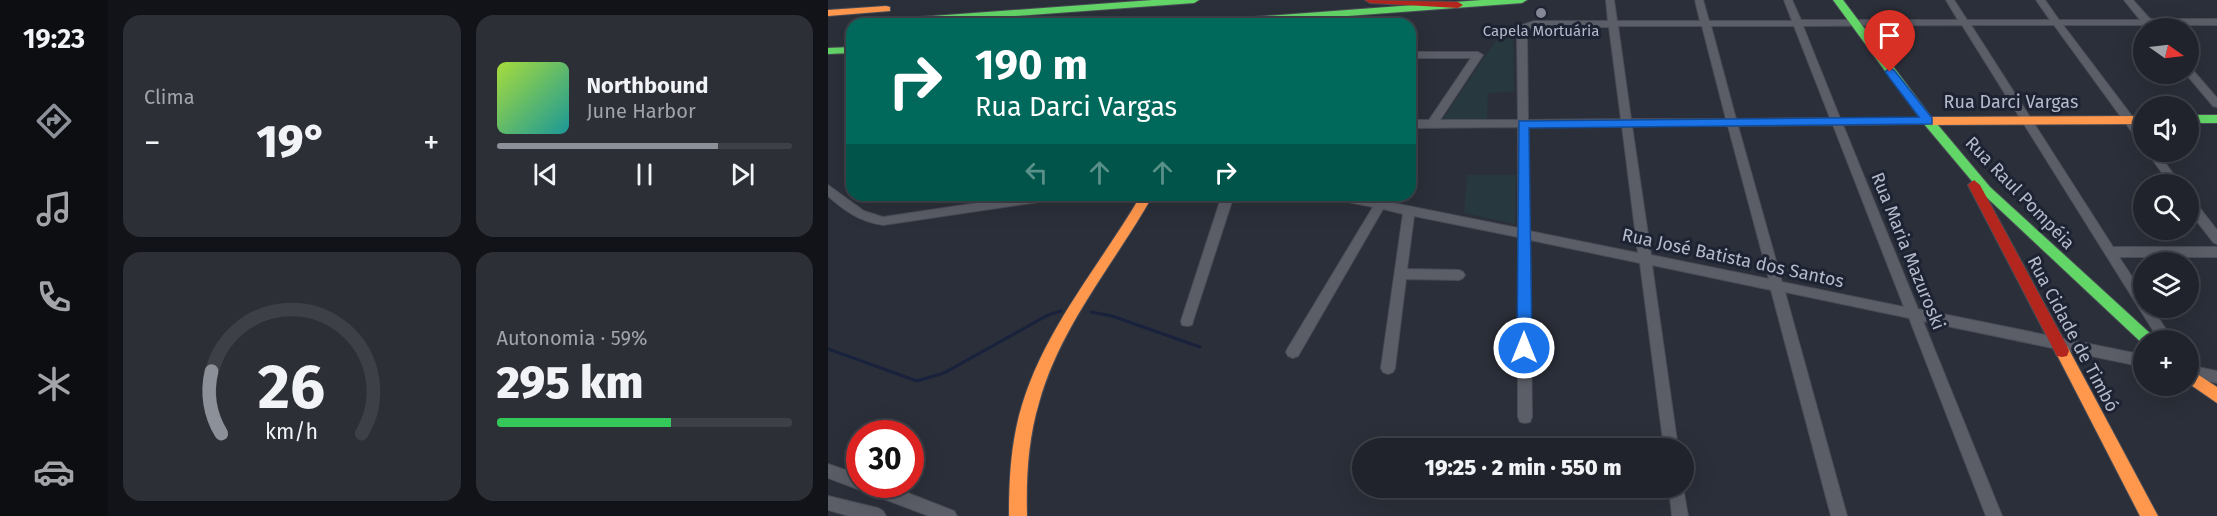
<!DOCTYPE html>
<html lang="pt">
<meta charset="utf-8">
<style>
body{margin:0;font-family:"Fira Sans",sans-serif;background:#2d2f37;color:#f1f3f6;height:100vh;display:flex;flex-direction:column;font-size:22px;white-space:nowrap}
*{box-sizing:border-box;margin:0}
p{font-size:20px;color:#a2a4a9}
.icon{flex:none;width:33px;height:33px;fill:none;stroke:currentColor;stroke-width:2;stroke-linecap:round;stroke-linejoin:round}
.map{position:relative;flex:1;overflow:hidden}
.sheet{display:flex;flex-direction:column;gap:15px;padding:15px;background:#121318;width:720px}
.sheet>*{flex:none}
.banner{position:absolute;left:18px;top:18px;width:570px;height:183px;border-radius:18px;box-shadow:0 6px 24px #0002,0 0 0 2px #3d4047;background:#00695c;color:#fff;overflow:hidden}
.needle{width:39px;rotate:104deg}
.controls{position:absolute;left:1305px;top:18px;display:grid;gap:12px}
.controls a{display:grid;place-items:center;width:66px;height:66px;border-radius:50%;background:#20232b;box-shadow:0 6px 24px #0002,0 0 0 2px #3d4047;font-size:30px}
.speed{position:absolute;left:18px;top:420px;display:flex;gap:12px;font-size:30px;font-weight:700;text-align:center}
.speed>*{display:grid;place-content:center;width:78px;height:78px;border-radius:50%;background:#20232b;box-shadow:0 6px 24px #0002,0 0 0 2px #3d4047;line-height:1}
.speed .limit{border:9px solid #d22;background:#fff;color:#111}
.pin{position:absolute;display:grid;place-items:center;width:51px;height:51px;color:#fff;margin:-62px -26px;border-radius:50% 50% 50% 0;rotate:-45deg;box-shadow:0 0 6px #0007}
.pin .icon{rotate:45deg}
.me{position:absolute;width:66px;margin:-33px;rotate:0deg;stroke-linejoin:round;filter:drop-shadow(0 0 4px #0008)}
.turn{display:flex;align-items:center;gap:21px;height:126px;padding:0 30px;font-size:27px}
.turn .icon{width:78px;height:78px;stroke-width:2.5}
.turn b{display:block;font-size:42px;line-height:51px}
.lanes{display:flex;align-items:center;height:57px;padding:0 30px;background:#0003;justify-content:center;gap:30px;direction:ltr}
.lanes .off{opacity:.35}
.big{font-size:45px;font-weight:800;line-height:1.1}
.sheet .widget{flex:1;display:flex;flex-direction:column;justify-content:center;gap:9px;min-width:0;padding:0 21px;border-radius:18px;background:#2d2f37}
.sheet .dial{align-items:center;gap:0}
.dial svg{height:156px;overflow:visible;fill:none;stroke:#3d4047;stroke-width:7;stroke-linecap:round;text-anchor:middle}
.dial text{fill:#f1f3f6;stroke:none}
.song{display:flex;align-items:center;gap:18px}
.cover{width:72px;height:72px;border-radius:9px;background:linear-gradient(135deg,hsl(80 70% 55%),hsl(180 70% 35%))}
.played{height:6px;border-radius:3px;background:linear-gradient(90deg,#8c9099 75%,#3d4047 75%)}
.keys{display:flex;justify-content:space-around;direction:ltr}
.heat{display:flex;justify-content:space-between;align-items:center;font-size:33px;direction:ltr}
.charge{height:9px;border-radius:4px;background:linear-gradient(90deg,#34c759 59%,#3d4047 0)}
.sheet .tiles{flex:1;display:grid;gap:15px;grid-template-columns:repeat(2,1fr)}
.trip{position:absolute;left:524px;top:438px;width:342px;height:60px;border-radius:30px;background:#20232b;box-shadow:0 6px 24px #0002,0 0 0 2px #3d4047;font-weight:800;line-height:60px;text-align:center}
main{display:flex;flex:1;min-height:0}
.menu{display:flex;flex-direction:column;width:108px;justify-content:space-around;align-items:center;background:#0d0e11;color:#a2a4a9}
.menu .icon{width:42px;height:42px}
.menu .selected{color:#8c9099}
.menu b{font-size:27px;color:#f1f3f6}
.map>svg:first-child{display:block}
</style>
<main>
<nav class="menu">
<b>19:23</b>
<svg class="icon selected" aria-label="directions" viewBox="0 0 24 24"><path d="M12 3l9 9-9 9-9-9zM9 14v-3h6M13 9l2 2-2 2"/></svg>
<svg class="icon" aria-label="music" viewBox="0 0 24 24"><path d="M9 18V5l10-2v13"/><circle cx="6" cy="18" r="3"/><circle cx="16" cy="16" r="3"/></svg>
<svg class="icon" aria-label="phone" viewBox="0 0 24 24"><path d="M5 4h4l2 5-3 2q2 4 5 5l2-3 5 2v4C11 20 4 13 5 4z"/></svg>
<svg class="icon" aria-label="climate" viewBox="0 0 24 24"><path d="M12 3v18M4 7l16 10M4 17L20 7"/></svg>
<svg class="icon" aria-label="car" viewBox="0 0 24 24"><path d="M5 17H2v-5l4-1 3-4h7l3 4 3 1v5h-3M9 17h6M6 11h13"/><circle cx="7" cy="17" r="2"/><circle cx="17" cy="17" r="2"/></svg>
</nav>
<section class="sheet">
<div class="tiles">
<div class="widget"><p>Clima</p>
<div class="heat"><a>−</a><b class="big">19°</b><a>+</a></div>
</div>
<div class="widget">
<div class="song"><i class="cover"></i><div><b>Northbound</b><p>June Harbor</p></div></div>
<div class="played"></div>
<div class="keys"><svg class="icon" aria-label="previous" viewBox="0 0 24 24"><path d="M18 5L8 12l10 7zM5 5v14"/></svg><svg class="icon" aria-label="pause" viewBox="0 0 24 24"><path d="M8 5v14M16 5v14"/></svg><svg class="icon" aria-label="next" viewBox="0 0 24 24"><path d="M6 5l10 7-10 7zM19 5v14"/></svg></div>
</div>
<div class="widget dial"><svg viewBox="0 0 100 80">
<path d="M14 69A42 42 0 1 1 86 69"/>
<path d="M14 69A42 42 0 0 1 9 37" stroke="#8c9099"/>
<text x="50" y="56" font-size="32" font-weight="700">26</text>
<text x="50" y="72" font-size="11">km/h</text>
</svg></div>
<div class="widget"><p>Autonomia · 59%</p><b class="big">295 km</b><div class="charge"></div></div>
</div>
</section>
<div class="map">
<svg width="1389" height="516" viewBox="0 0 1389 516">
<rect width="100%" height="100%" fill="#2b2f39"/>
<g fill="#28383f">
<polygon points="674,31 685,31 686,92 660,93 659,119 615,119"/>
<polygon points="639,175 688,175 687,224 636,213"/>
</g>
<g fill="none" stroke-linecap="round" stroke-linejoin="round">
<g stroke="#19223d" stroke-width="3">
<polyline points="263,312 284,316 372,347"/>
<polyline points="0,349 89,381 116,373 220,315 233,311"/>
</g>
<defs>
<g id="street">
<path d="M778,0h8l3,21h83l-5,-21h8l6,21h83l-8,-21h8l9,20h157l-12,-20h8l13,20h83l-14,-20h9l14,20h81l-16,-20h9l17,19h67v6h-64l-4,2 -4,-2h-82l81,107v11h-4l-86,-118h-83l142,222h104v10h-98l25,38v13h8l21,32h-14l-197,-315 -159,1 37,92h88l5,3 -5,3 -85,1 75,184 226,46v12l-221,-46 79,195h-16l-77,-198 -124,-26 62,224h-16l-60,-226 -119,-25 26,183h-14l-24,-185 -110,-23 2,177 -2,5 -5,1 -5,-1 -2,-5v-180l-104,-21 -7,53 52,1 4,2 2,3 -2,3 -4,2 -53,-1 -11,89 -2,4 -5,2 -5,-2 -2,-4 22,-154 -20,-5 -85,147 -5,2 -5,-2 -2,-4 2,-4 85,-141 -40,-8 -6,-4h26l165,33v-101l-108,1v-8h19l42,-62h-61v-6h68l5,3 -43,65h78l-1,-87 5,-8 12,-4h74zM790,26h84l24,93h-95zM883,26h83l36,92 -94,1zM707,27h74l12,92 -93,1 -1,-87 2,-4zM1005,125l71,182 -122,-25 -44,-156zM794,126l16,127 -109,-22 -1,-104zM804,126h96l41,153 -118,-24z"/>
<polygon points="1360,67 1363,68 1389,98 1389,107 1385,106 1358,74 1360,74"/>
<polygon points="1319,152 1329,152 1353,184 1342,184"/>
<path d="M0,185l36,26 19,6 148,-22h34l-6,4 -176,26c-23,-3 -38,-14 -55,-29z"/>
<polygon points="394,195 406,195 365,321 364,325 359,326 354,325 353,321"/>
<polygon points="1360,197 1364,198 1389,230 1389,244 1385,242 1360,210"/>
<polygon points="1360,365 1389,371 1389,383 1360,377"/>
<polygon points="0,464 32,475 32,484 57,484 126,511 129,516 101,516 0,478"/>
<polygon points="855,487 860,516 844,516 841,488"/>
<polygon points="0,496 50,508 55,511 58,516 21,516 0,510"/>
</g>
<g id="fast">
<polygon points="325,0 371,0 366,3 78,24 31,24 36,21"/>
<polygon points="654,0 699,0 694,3 412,24 366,24 371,21"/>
<polygon points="1005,0 1015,0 1104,118 1162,187 1325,336 1327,340 1316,340 1315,344 1154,193 1096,124"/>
<polygon points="24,47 24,53 0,54 0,48"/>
<rect x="1360" y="115" width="29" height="8"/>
</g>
<g id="slow">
<polygon points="58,6 62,7 62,11 0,16 0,10"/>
<polygon points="1316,116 1316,124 1100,125 1094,121 1100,117"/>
<path d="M313,195h12c-38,68 -93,131 -114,208 -11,37 -13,74 -12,113h-18c0,-29 1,-58 7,-87 18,-89 81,-158 125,-234z"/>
<polygon points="1234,345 1239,346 1330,516 1312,516 1227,351 1229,346"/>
<polygon points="1360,368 1389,387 1389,403 1360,383"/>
</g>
<g id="jam">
<polygon points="537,0 630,2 635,5 630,8 542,3"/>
<polygon points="1146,180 1152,185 1239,346 1241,351 1239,356 1234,357 1229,356 1140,185"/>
</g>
</defs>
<use href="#street" stroke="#494c56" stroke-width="2"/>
<use href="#fast" stroke="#494c56" stroke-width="2"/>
<use href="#slow" stroke="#494c56" stroke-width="2"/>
<use href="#jam" stroke="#494c56" stroke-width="2"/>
<use href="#street" fill="#5b5e67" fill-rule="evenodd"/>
<use href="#fast" fill="#63d668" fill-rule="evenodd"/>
<use href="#slow" fill="#ff974d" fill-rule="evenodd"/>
<use href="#jam" fill="#b3261e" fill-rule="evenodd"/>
</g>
<polygon fill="#1a73e8" stroke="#114b97" stroke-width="1.5" points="1062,68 1066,70 1104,118 1104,124 701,128 704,348 702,353 696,355 691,353 689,348 691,121 1091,117 1057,72"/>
<circle fill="#858997" stroke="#1e2334" stroke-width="2" cx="713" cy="13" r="6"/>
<g text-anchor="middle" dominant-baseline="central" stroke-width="6" stroke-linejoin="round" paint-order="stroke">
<g font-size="15" fill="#b5baca" stroke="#1e2334">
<text x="713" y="31">Capela Mortuária</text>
</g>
<g font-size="18" fill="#b5baca" stroke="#1e2334">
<text x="1183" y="102">Rua Darci Vargas</text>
<text transform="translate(1192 193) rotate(46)">Rua Raul Pompéia</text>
<text transform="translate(1080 251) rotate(68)">Rua Maria Mazuroski</text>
<text transform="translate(905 258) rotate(12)">Rua José Batista dos Santos</text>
<text transform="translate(1245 334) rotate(62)">Rua Cidade de Timbó</text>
</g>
</g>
</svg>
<div class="controls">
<a><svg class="needle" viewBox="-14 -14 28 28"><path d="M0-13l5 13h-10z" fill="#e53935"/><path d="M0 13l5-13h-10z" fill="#a2a4a9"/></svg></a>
<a><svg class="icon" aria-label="sound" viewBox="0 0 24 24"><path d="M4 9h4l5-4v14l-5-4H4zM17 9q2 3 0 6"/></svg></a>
<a><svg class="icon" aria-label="search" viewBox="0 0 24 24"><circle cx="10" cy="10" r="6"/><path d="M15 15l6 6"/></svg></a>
<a><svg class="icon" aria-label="layers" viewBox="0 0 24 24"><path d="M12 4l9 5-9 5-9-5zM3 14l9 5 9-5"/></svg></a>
<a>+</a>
</div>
<div class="speed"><div class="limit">30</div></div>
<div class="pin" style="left:1062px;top:72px;background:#d93025"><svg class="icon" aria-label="arrive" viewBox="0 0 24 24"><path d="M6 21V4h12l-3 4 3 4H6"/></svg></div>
<svg class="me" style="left:696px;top:348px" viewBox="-20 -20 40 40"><circle r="17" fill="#1a73e8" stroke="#fff" stroke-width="3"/><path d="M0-11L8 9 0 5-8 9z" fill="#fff"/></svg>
<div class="trip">19:25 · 2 min · 550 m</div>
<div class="banner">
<div class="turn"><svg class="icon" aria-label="right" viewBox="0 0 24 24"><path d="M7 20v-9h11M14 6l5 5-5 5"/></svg><div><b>190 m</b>Rua Darci Vargas</div></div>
<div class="lanes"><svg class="icon off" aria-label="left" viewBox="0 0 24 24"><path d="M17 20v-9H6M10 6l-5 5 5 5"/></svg><svg class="icon off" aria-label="ahead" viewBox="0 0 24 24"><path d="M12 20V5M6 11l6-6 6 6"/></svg><svg class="icon off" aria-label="ahead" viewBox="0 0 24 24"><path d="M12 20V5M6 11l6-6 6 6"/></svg><svg class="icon" aria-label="right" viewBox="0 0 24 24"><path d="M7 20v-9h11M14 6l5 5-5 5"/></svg></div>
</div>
</div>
</main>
